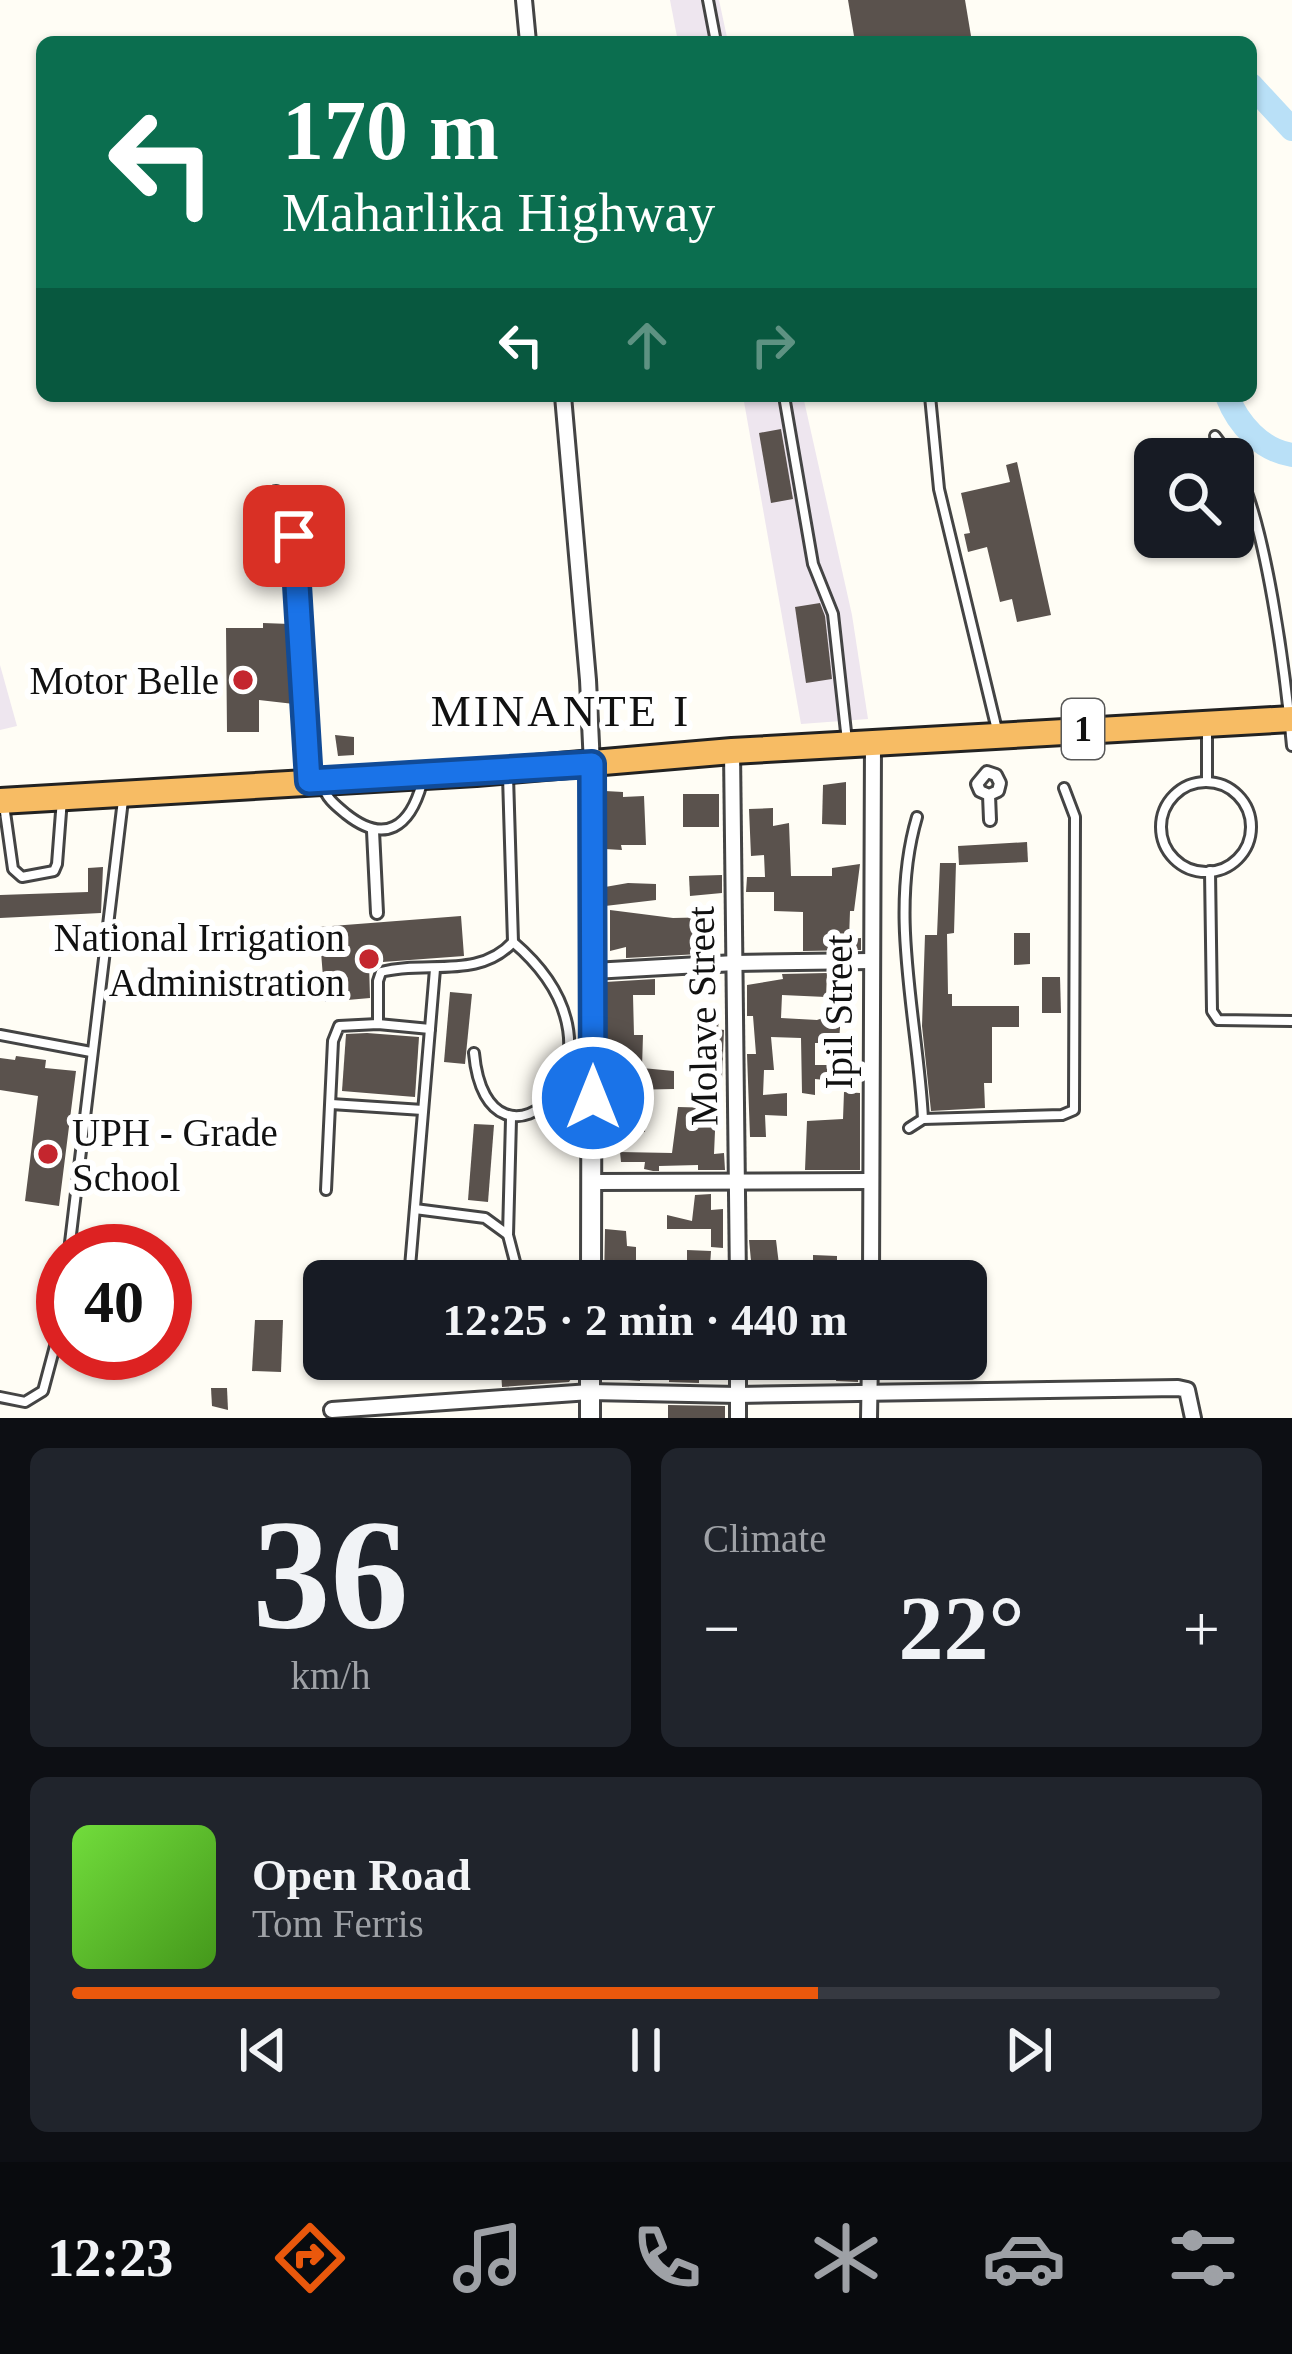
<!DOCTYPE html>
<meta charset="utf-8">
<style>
body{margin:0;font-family:Georgia,serif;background:#20242c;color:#f1f3f6;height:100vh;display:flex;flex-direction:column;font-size:45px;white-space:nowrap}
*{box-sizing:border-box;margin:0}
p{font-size:39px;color:#9ea1a6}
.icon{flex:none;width:66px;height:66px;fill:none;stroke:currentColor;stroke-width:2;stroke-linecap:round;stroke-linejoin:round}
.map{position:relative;height:1418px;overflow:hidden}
.details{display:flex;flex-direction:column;gap:30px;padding:30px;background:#0d0f14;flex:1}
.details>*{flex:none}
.top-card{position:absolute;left:36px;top:36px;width:1221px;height:366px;border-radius:18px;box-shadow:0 3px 9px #0004;background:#0b6e4f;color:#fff;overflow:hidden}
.tools{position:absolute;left:1134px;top:438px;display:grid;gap:24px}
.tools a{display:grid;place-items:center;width:120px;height:120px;border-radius:18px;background:#171b24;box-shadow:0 3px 9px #0004;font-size:60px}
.speed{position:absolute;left:36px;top:1224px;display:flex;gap:24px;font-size:60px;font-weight:700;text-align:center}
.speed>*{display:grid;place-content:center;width:156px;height:156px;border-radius:50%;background:#171b24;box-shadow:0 3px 9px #0004;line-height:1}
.speed .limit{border:18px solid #d22;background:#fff;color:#111}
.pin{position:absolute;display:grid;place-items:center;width:102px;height:102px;color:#fff;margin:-51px;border-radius:24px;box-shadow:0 6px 18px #0006}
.me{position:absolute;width:132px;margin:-66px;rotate:0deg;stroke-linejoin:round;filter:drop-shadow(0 0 9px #0008)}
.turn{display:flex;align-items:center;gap:42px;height:252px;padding:0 48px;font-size:54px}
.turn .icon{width:156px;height:156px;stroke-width:2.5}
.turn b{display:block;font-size:84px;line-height:102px}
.lanes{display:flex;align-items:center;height:114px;padding:0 48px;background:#0003;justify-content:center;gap:60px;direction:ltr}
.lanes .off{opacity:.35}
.big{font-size:90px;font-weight:600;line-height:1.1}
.details .tile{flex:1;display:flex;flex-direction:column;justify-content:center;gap:18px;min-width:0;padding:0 42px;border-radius:18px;background:#20242c}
.details .dial{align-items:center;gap:0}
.dial b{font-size:156px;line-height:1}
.song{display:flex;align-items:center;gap:36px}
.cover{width:144px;height:144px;border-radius:18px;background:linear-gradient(135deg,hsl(100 70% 55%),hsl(100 70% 35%))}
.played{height:12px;border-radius:6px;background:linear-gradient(90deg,#ea580c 65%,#363941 65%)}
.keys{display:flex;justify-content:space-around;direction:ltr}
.heat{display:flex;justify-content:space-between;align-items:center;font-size:66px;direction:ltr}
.details .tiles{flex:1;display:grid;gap:30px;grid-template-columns:1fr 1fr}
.tile:last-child{grid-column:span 2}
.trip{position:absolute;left:303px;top:1260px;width:684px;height:120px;border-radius:18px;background:#171b24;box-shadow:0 3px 9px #0004;font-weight:600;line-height:120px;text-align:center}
.menu{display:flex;height:192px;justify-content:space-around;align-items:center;background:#090b0e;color:#9ea1a6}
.menu .icon{width:84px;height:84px}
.menu .on{color:#ea580c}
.menu b{font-size:54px;color:#f1f3f6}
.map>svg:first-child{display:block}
</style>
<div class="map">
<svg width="1292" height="1418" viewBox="0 0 1292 1418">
<rect width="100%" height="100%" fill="#fffdf5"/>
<g fill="#eee6ef">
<polygon points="670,0 719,0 728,42 678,42"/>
<polygon points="743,396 803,396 852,615 868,719 801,724"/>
<polygon points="0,665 17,726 0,730"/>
</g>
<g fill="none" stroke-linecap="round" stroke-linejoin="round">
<g stroke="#b9e0f7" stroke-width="24">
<polyline points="1251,85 1292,129"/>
<path d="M1227,396c11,28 34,54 65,59"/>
</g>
</g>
<g fill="#5a524d">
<polygon points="848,0 965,0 972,42 855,42"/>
<polygon points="781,429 793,499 771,503 759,433"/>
<polygon points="1017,462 1051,615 1017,622 1012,599 1000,602 987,547 968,552 964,534 970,533 961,493 1010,482 1006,465"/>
<polygon points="820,603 825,616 832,679 806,683 795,607"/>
<polygon points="263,623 290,624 294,704 259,700 259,732 227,732 226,628 263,628"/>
<polygon points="335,735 354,737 354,755 338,756"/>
<polygon points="846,782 846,825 822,824 823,785"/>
<polygon points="605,791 623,792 623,797 644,796 646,845 621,845 622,850 605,849"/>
<rect x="683" y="794" width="36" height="33"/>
<polygon points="773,808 773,826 789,823 791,876 832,876 832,868 860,864 854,911 850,911 849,939 861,938 861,950 803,951 803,912 774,911 774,892 746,892 747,877 765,877 764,855 751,856 749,809"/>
<polygon points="1027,842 1028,862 959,865 958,846"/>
<polygon points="940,863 956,863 954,933 947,934 948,994 952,994 952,1006 1019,1006 1019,1027 992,1027 992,1083 984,1083 985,1108 931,1111 922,1026 925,935 937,935"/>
<polygon points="103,867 101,913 0,918 0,895 88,892 88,868"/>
<polygon points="722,875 722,893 690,896 689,876"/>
<polygon points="628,883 656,884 656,900 605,906 605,887"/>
<polygon points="610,910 673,918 718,917 718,953 626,958 626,947 610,951"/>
<polygon points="461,916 464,956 369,963 370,998 325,1002 319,927"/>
<polygon points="1014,933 1030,933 1030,964 1014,965"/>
<polygon points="827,973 826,997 782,995 781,1018 817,1020 841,1012 839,1043 815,1043 815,1065 844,1065 844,1082 815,1079 815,1095 802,1093 801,1038 771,1037 774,1070 764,1070 763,1095 787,1093 787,1116 765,1115 766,1137 750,1137 747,1054 756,1054 753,1016 747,1016 747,985 783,979 782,974"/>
<polygon points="1042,977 1060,977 1061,1013 1042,1013"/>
<polygon points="655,979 655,995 633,995 634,1035 643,1035 642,1068 674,1071 674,1089 625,1090 622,1058 605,1058 605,982"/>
<polygon points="450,992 472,994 465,1064 444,1062"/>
<polygon points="704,1018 719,1018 718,1029 724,1030 722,1079 698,1082 697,1055 703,1056"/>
<polygon points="367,1033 419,1037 415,1097 342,1091 346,1034"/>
<polygon points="16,1056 46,1060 45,1068 76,1071 59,1206 25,1201 38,1096 0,1090 0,1058 15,1060"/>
<polygon points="844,1092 860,1093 860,1170 805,1170 807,1121 843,1119"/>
<polygon points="678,1107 716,1108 714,1154 724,1153 725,1170 698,1170 698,1165 659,1166 659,1171 653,1171 644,1169 645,1162 621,1162 620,1152 672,1153"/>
<polygon points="646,1115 645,1132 620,1134 619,1116"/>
<polygon points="474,1124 494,1125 488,1202 468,1200"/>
<polygon points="711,1194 711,1210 723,1209 723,1248 711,1247 711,1229 667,1229 667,1215 692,1221 695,1195"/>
<polygon points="605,1229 626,1231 627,1246 636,1247 636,1267 619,1267 620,1281 604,1281"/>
<polygon points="749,1240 776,1240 781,1281 753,1281"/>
<polygon points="687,1250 711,1251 709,1281 687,1281"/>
<polygon points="813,1255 837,1256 837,1270 813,1270"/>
<polygon points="555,1260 578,1260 578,1281 549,1281"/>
<polygon points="255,1320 283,1320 281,1372 252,1371"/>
<polygon points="546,1359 577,1359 577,1370 569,1382 502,1387 501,1371 546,1368"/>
<polygon points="670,1359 725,1359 725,1377 699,1379 699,1383 669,1382"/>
<polygon points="839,1359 858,1359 858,1382 836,1381"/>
<polygon points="613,1363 640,1363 640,1381 614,1379"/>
<polygon points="211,1388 227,1388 228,1410 212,1406"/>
<polygon points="668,1405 725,1406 725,1418 668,1418"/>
</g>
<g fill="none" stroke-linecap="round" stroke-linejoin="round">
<defs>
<g id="service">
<polyline points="708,0 716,42"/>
<polyline points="784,396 813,564 833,614 847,741"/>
<polyline points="930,396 939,489 998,734"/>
<polyline points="1215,436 1232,459"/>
<path d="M1233,461c33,56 53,217 59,285"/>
<polyline points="1207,730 1207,782"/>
<circle cx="1206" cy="827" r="45"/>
<path d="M322,784c4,14 13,21 24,30 39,31 64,13 76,-31"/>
<polyline points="4,805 13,869 22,877 54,871 57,864 62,799"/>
<polyline points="1210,871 1212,1011 1218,1020 1292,1021"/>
<path d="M378,1024v-43l3,-9c44,-12 98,8 132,-30l-5,-166"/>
<polyline points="0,1035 91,1052"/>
<path d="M474,1053c13,146 180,9 39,-111"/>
<polyline points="331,1104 423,1110"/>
<polyline points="511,1119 508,1235 520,1281"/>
<polyline points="923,1119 1062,1115 1074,1110 1075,817 1064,788"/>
<path d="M909,1128l14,-9c-5,-99 -35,-204 -6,-302"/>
<polyline points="326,1190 333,1041 339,1026 378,1024 430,1029"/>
<polyline points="415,1209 485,1218 507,1234"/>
<polyline points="69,1251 123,800"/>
<polyline points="409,1279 435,969"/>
<polyline points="0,1397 25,1402 43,1391 55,1346 63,1294"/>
</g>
<g id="pedestrian">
<polyline points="989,795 980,791 977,784 987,772 996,775 1000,783 998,791 989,795 990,820"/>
<polyline points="373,831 377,913"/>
</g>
<g id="minor">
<polyline points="524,0 528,42"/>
<polyline points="563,396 588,680 592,765"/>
<polyline points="276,494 297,552 309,781"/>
<polyline points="732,751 738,1281"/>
<polyline points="593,971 735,963 870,961"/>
<polyline points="592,1182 871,1181"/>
<polyline points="871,1281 873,742"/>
<polyline points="332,1410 590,1392 738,1395 1178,1388 1187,1390 1193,1418"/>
<polyline points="738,1418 738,1359"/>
<polyline points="869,1418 870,1359"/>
</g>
<g id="tertiary">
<polyline points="591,1281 592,765"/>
<polyline points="590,1359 590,1418"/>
</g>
<polyline id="trunk" points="0,801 476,773 732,751 1292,719"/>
</defs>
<use href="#service" stroke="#444" stroke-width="14"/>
<use href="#pedestrian" stroke="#444" stroke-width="16"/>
<use href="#minor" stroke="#444" stroke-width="20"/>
<use href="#tertiary" stroke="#444" stroke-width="24"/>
<use href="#trunk" stroke="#222" stroke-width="30"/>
<use href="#service" stroke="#fff" stroke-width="8"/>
<use href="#pedestrian" stroke="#fff" stroke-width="10"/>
<use href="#minor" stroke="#fff" stroke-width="14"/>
<use href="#tertiary" stroke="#fff" stroke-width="18"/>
<use href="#trunk" stroke="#f7bc64" stroke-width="24"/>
</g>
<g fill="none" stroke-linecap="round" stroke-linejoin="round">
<defs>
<polyline id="route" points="294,536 309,781 592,764 593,1098"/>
</defs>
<use href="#route" stroke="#114b97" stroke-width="30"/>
<use href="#route" stroke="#1a73e8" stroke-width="21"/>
</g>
<g fill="#c4262e" stroke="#fff" stroke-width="4.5">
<circle cx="243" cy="680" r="12"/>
<circle cx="369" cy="959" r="12"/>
<circle cx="48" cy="1154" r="12"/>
</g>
<g text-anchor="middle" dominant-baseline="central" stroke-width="12" stroke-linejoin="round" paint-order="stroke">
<rect fill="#fff" stroke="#585858" stroke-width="3" x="1062" y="699" width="42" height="60" rx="9"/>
<g font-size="36" font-weight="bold" fill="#111">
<text x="1083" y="729">1</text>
</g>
<g font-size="39" fill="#111" stroke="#fff" text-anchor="end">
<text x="219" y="680">Motor Belle</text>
<text x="345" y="937">National Irrigation<tspan x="345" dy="45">Administration</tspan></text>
<text x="72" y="1132" text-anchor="start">UPH - Grade<tspan x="72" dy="45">School</tspan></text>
</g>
<g font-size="39" fill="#111" stroke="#fff">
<text transform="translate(838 1012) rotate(-90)">Ipil Street</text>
<text transform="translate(702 1016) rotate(-91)">Molave Street</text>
</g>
<g font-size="45" letter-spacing="3" fill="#111" stroke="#fff">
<text x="561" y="711">MINANTE I</text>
</g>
</g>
</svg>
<div class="tools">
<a><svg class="icon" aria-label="search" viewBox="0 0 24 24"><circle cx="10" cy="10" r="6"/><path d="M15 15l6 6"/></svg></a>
</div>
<div class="speed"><div class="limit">40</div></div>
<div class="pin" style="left:294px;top:536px;background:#d93025"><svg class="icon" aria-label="arrive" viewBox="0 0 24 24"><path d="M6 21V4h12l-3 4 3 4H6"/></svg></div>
<svg class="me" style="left:593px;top:1098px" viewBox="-20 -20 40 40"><circle r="17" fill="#1a73e8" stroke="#fff" stroke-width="3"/><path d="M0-11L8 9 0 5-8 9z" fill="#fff"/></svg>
<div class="trip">12:25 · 2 min · 440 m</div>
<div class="top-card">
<div class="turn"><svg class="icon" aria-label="left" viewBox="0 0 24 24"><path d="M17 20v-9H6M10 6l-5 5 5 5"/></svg><div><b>170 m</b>Maharlika Highway</div></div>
<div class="lanes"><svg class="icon" aria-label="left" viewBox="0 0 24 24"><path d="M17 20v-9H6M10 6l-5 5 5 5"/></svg><svg class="icon off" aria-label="ahead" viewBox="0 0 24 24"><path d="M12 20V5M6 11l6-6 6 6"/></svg><svg class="icon off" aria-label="right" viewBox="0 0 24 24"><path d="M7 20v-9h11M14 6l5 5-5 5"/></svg></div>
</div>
</div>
<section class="details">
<div class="tiles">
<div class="tile dial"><b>36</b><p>km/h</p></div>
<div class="tile"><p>Climate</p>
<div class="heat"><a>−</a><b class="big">22°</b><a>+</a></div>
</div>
<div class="tile">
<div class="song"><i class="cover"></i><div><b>Open Road</b><p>Tom Ferris</p></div></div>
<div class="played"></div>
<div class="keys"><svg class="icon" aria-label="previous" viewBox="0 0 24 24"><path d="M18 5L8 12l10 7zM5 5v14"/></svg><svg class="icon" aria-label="pause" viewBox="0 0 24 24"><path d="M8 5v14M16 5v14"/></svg><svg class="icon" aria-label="next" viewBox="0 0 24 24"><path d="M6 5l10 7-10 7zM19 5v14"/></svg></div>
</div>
</div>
</section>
<nav class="menu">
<b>12:23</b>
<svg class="icon on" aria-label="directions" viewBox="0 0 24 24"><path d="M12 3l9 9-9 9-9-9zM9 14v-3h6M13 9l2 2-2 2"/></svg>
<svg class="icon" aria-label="music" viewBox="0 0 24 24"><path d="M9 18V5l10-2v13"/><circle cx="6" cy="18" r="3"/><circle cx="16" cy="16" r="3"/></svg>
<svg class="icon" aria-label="phone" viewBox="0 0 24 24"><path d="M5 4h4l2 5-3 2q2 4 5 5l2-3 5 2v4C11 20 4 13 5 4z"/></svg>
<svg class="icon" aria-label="climate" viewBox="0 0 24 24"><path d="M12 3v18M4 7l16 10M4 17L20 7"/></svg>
<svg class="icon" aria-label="car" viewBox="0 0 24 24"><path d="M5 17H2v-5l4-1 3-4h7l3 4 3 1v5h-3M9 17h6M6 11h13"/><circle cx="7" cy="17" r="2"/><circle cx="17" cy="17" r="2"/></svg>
<svg class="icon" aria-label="filters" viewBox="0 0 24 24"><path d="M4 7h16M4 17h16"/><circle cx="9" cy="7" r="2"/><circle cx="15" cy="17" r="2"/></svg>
</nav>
